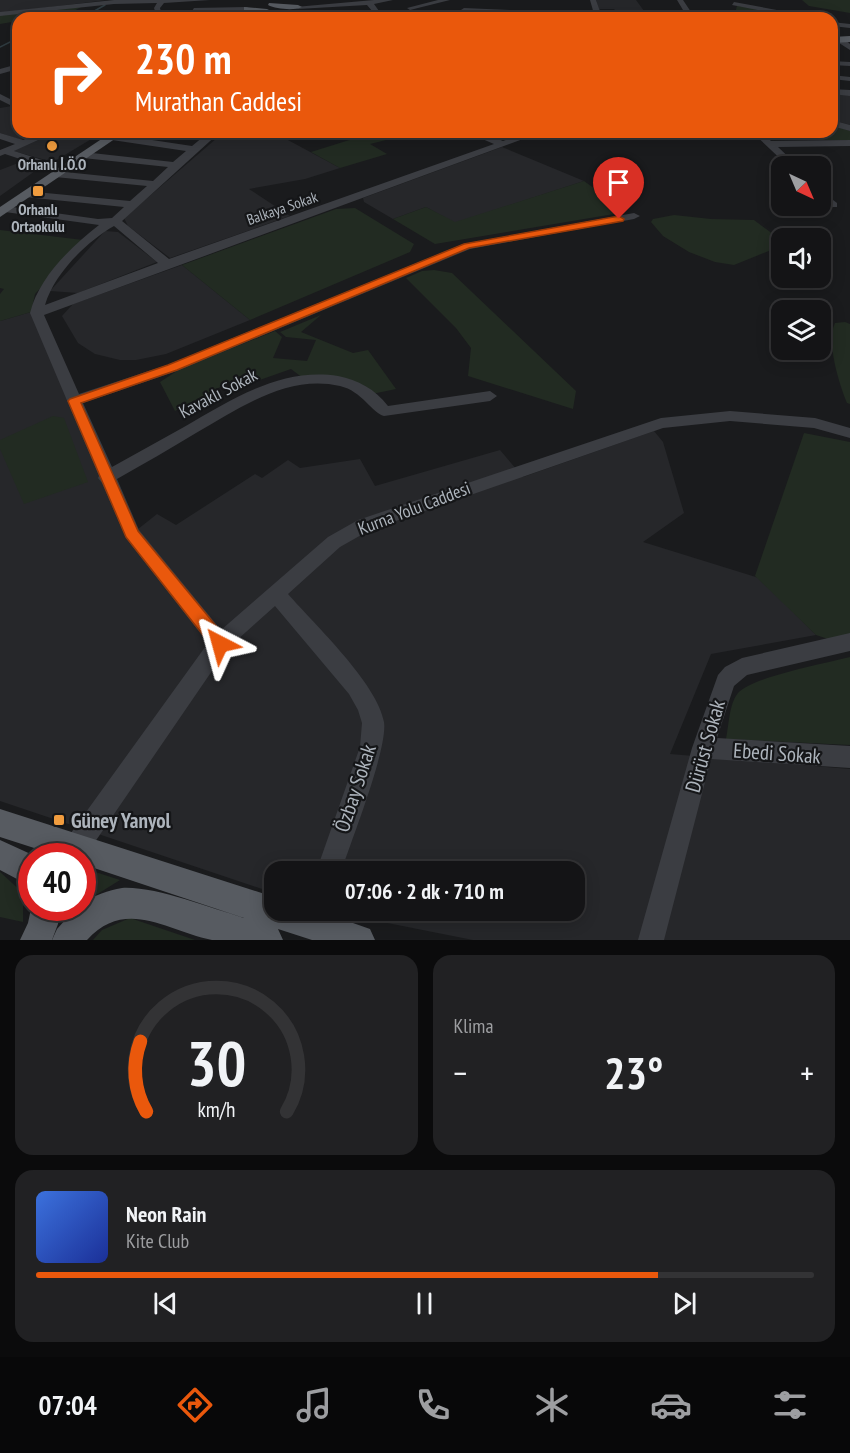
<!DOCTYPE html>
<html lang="tr">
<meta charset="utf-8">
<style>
body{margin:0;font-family:"PT Sans Narrow",sans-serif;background:#212123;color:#f1f3f6;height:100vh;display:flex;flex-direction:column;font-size:22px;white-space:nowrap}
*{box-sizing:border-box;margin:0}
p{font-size:20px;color:#9d9ea1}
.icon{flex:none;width:33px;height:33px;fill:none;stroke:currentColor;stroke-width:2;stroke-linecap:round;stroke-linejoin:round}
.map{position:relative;height:940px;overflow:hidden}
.sheet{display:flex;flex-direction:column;gap:15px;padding:15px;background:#0b0b0c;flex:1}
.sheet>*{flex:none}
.hud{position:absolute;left:12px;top:12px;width:826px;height:126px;border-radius:18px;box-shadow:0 3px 15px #0003,0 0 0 2px #333335;background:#ea580c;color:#fff;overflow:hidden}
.needle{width:39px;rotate:136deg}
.controls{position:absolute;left:771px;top:156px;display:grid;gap:12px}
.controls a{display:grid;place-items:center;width:60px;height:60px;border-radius:12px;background:#141416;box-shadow:0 3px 15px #0003,0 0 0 2px #333335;font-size:30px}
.speed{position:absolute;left:18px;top:843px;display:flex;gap:12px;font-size:30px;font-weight:700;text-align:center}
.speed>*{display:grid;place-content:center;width:78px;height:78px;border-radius:50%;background:#141416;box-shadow:0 3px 15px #0003,0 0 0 2px #333335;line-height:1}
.speed .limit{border:9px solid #d22;background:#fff;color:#111}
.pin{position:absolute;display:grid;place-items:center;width:51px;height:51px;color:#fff;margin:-62px -26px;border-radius:50% 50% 50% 0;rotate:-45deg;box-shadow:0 0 6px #0007}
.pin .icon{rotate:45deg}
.me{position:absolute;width:66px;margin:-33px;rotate:321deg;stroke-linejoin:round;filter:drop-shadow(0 0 4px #0008)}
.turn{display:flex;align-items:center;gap:21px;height:126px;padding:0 24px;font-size:27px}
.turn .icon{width:78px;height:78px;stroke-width:2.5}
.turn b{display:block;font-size:42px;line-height:51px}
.big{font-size:45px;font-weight:700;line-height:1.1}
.sheet .tile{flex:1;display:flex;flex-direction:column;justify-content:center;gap:9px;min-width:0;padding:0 21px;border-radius:18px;background:#212123}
.sheet .dial{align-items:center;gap:0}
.dial svg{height:156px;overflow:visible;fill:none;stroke:#333335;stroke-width:7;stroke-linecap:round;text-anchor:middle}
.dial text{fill:#f1f3f6;stroke:none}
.song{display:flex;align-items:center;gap:18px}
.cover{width:72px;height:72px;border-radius:9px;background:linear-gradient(135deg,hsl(220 70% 55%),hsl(230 70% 35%))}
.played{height:6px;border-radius:3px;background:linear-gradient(90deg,#ea580c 80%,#333335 80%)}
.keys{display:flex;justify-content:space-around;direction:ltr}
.heat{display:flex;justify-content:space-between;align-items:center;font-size:33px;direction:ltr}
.sheet .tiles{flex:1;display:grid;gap:15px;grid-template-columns:1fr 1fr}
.tile:last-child{grid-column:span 2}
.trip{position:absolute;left:264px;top:861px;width:321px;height:60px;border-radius:18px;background:#141416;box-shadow:0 3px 15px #0003,0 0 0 2px #333335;font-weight:700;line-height:60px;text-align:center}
.tab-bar{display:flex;height:96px;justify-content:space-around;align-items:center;background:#080809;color:#9d9ea1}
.tab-bar .icon{width:42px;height:42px}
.tab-bar .selected{color:#ea580c}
.tab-bar b{font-size:27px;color:#f1f3f6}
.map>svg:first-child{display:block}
</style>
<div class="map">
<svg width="850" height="940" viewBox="0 0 850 940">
<rect width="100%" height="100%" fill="#1a1b1d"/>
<g fill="#26272a">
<polygon points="0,0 108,0 0,13"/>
<polygon points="596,0 636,0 644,11 642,15 619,15 614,9 599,9"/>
<polygon points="832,93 850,95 850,125 833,120"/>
<polygon points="12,106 18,110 18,132 43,132 21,140 0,133 0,108"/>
<polygon points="57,132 103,132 53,162 13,151"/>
<polygon points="224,132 273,132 340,168 305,179 249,189 290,216 170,258 128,226 124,218"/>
<polygon points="502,147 584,181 455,223 426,207 393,219 364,202 363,198"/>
<polygon points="26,160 42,166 0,196 0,170"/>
<polygon points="105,231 118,232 157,262 78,293 50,291"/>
<polygon points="182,265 250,320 166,354 136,360 120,360 95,354 78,343 62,316 73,304"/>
<polygon points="31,312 128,537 157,514 176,525 255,474 262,478 288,460 300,468 360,459 375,486 500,450 523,477 654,431 663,442 684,513 643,542 759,578 816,635 711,654 670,754 850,769 850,940 473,940 327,911 574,910 574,872 274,872 274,893 0,801 0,321"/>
</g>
<g fill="#222b22">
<polygon points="802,0 850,0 850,13 809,6"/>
<polygon points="737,6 739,6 806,18 736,17 734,16"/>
<polygon points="81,7 61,18 51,15 18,18 18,21 0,24 0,15"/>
<polygon points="833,125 850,131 850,140 776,140 771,139 763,132 832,132"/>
<polygon points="375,132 418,132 370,144 387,154 340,168 311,152"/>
<polygon points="584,181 620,207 620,213 435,244 393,219 426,207 455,222"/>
<polygon points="355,208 414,244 410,252 250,320 182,265 336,209"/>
<polygon points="674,215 711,219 754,220 781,240 781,246 734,265 715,262 689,252 663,236 651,222 653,219"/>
<polygon points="0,230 83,240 35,294 31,312 0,321 0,294 4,289 0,288"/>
<polygon points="434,270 452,273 576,391 573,409 468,376 471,348 456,328 406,278 422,271"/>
<polygon points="321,315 301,332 353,353 368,350 396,389 372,394 367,388 303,378 291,369 251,383 239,377 175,411 160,382 180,369 275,331 282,337 273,358 307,361 316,340 286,337 280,332"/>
<path d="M845,322l5,2v80l-3,-1c-8,-19 -21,-61 -12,-80z"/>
<polygon points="53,416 64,418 88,482 24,504 0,449 0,440"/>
<polygon points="804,433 850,442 850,636 831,640 816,635 755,576"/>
<path d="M850,657v88l-124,-6c3,-14 3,-35 12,-46 14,-16 89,-30 112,-36z"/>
<polygon points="83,868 120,880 83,903"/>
<polygon points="0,872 23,893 23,922 0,917"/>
<polygon points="130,918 195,940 93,940 102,930"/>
</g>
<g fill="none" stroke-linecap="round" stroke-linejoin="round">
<g stroke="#303c41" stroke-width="1.5">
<polyline points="82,18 105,5"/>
<polyline points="0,47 18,38"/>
</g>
<g fill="#3b3d42" fill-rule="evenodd">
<polygon points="114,0 210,0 164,3 160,8 161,12 170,18 162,18 156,14 154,8 157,3 114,4 0,16 0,12"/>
<polygon points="374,0 393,0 374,4 384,18 378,18 367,5 298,9 295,7"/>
<polygon points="438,0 450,0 410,10 407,8"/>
<polygon points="590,0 596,0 601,14 686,15 677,0 683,0 693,15 743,16 746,18 598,18 464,12 461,10 464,8 594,14"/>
<polygon points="734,2 809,16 812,18 798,18 732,5"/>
<polygon points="194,8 247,7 250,9 247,11 192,11"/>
<polygon points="832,22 850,24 850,28 832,26"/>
<polygon points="836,37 842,37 850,44 850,50 836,41"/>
<polygon points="832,61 850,62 850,66 832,65"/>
<polygon points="18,64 18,69 0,74 0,69"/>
<polygon points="832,75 850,77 850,81 832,79"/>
<polygon points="832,89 850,90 850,96 832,94"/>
<polygon points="0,94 18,103 18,109 0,100"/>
<polygon points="832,120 850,125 850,131 832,126"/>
<polygon points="43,132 56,132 14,151 58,165 58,169 50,169 5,154 0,156 0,150 15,144 0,139 0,133 23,140"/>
<path d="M209,132h11l-98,89 47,38 325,-115 -28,-12h14l23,9 25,-9h14l-498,183 35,79 88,-29 296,-121 171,-31 6,3 -6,3 -164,30 -293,122 -94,32 29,64c24,-13 48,-27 72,-40 47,-27 97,-60 154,-51 20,4 37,13 50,30l102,-15 7,5 -7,5 -106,15c-12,-3 -22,-25 -44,-30 -53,-12 -100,22 -144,47 -26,16 -53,31 -79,46l22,51 82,100 107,-93 30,-17 303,-102 69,-7 85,7 35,10v10l-36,-10 -84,-7 -67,7 -293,102 -30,17 -52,47c27,31 89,89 96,128 4,27 -33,119 -43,150h-25l44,-125 2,-24 -4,-13 -9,-16 -74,-88 -48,43 -141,206 -5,1 -13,-1 -3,-9 3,-9 140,-194 -82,-105 -24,-55 -4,-5 1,-2 -69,-163c9,-36 41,-66 69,-88l-94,-13 -5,-4 5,-2 93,13 14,-1 12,-11 -99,-10 -5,-3 5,-3 105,10 17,-15 -92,-9 -5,-3 5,-3 98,10 15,-14 -85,-9 -5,-3 5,-3 90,10 13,-11 -74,-11 -5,-3 5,-3 80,12zM114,226l44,37 -113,42c9,-31 41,-63 69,-79z"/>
<polygon points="752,132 762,132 771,141 850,140 850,146 778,147 798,166 788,166"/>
<polygon points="820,190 837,203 837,207 829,207 820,199"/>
<polygon points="850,633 850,651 747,675 734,686 717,738 850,746 850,768 711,759 664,940 638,940 692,748 718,675 725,667 742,658"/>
</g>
<g fill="#575b61" fill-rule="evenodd">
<path d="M269,3l29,2 4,2c-8,4 -26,2 -34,-2z"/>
<polygon points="244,7 267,9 271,11 267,13 247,11 244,11"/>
<polygon points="850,36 850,42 832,43 832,37"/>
<polygon points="112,132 125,132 0,217 0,207"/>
<path d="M0,809l274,88v13h42l54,19 5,11h-63l-34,-11 5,11c-23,0 -49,0 -71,0 -45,-9 -86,-43 -125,0h-35l5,-11 19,-21h6v-6c13,-6 26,-12 40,-14 33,-2 88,20 122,30l-162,-54v-8h-23l-59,-19z"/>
<polygon points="0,840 35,856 32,856 32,887 0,870"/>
<polygon points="32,904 32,908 60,908 58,924 52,940 20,940 28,923"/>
</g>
</g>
<polygon fill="#ea580c" stroke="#983908" stroke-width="1.5" points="619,216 624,219 623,221 469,248 177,370 81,403 138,531 226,638 229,644 226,649 220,651 214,649 126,537 68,401 70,399 168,365 464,244"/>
<g fill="#f19c3e" stroke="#151618" stroke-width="2">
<circle cx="52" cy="146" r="6"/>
<rect x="32" y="185" width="12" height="12" rx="3"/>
<rect x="53" y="814" width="12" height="12" rx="3"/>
</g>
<g text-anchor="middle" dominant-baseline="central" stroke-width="4.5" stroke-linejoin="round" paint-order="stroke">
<g font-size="15" font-weight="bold" fill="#adb4bc" stroke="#151618">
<text x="52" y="164">Orhanlı İ.Ö.O</text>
<text x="38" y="209">Orhanlı<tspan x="38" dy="17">Ortaokulu</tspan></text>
</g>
<g font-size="15" fill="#adb4bc" stroke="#151618">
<text transform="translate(282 208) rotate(-19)">Balkaya Sokak</text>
</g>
<g font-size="18" fill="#adb4bc" stroke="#151618">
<text transform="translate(218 393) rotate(-28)">Kavaklı Sokak</text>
<text transform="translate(414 508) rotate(-21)">Kurna Yolu Caddesi</text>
</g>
<g font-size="21" fill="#adb4bc" stroke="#151618">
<text transform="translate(705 746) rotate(-74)">Dürüst Sokak</text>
<text transform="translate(777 753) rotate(4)">Ebedi Sokak</text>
<text transform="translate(355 788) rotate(-72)">Özbay Sokak</text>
</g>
<g font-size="21" font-weight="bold" fill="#adb4bc" stroke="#151618" text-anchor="start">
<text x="71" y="820">Güney Yanyol</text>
</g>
</g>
</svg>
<div class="controls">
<a><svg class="needle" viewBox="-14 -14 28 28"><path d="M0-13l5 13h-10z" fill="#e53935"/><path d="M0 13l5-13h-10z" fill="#9d9ea1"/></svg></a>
<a><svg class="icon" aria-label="sound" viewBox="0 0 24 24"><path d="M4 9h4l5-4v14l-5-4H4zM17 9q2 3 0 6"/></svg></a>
<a><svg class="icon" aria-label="layers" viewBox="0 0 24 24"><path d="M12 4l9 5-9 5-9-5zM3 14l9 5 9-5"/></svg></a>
</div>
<div class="speed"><div class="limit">40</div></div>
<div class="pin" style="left:619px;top:219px;background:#d93025"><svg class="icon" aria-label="arrive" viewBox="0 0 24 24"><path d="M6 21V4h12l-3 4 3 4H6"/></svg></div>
<svg class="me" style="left:220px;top:644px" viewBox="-20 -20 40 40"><path d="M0-17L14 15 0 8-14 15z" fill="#ea580c" stroke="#fff" stroke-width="4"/></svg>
<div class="trip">07:06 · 2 dk · 710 m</div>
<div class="hud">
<div class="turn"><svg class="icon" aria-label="right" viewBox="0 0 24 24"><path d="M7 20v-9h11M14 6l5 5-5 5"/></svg><div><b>230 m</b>Murathan Caddesi</div></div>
</div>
</div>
<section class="sheet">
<div class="tiles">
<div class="tile dial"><svg viewBox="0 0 100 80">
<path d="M14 69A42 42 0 1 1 86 69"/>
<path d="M14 69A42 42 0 0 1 11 33" stroke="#ea580c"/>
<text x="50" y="56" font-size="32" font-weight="700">30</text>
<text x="50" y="72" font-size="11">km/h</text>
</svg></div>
<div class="tile"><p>Klima</p>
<div class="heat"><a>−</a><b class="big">23°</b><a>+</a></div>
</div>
<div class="tile">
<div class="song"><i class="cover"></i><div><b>Neon Rain</b><p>Kite Club</p></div></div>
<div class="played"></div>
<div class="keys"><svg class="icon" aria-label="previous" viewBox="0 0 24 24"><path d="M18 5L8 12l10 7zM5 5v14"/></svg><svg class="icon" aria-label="pause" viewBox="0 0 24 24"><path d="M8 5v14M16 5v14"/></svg><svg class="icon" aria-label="next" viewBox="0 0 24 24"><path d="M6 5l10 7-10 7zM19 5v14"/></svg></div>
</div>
</div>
</section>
<nav class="tab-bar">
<b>07:04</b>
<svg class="icon selected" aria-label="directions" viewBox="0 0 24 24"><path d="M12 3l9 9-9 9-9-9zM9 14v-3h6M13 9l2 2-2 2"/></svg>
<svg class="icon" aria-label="music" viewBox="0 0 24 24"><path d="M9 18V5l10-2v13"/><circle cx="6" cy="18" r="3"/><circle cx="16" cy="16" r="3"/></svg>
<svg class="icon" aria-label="phone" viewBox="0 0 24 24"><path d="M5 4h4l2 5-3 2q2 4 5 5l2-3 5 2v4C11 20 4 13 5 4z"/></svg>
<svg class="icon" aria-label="climate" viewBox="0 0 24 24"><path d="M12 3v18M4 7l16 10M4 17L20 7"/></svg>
<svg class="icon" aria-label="car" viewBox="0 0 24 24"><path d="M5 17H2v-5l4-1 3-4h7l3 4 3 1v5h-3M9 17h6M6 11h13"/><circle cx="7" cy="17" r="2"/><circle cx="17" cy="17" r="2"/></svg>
<svg class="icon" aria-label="filters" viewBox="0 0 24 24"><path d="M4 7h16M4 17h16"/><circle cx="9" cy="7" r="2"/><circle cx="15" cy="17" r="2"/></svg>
</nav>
